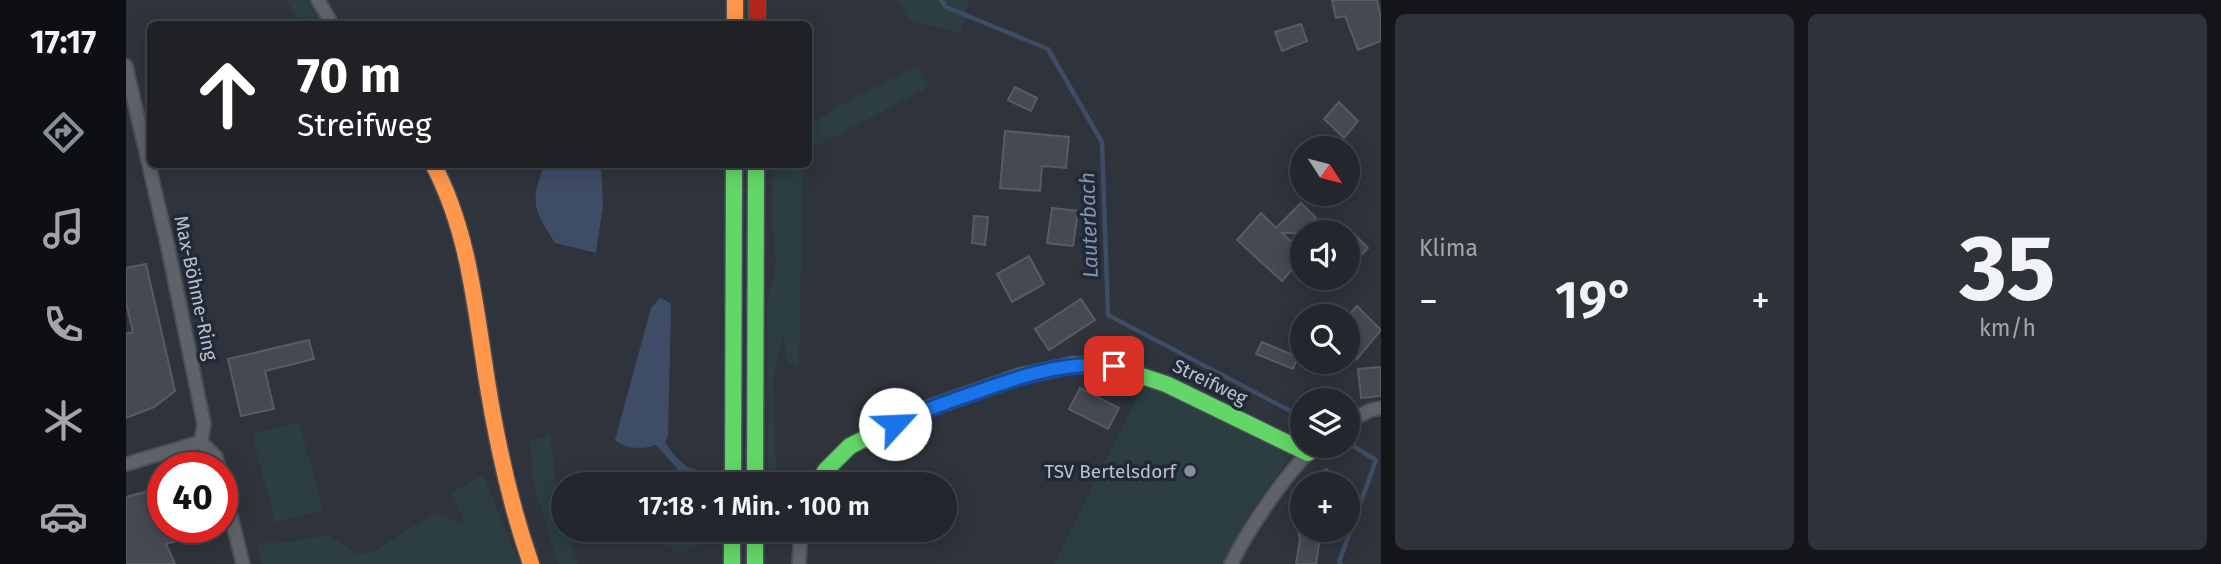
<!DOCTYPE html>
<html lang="de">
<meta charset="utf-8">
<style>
body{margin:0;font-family:"Fira Sans",sans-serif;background:#2f3238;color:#f1f3f6;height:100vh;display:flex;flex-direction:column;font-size:26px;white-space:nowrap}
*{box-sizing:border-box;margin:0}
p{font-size:23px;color:#a3a5a9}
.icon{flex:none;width:38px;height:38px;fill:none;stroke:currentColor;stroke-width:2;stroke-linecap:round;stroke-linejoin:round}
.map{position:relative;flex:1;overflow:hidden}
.details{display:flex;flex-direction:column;gap:14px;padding:14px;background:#131518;width:840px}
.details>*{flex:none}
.top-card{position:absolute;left:21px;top:21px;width:665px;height:147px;border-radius:10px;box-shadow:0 4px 18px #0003,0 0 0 2px #404348;background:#202124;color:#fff;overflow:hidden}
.needle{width:46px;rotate:126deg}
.tools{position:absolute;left:1164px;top:136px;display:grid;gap:14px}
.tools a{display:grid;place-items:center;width:70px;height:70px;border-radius:50%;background:#23262c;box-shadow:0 4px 18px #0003,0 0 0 2px #404348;font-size:35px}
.speed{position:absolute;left:21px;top:452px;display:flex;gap:14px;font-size:35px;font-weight:700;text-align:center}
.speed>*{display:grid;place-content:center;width:91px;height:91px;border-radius:50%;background:#23262c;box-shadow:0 4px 18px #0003,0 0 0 2px #404348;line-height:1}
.speed .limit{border:10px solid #d22;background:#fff;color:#111}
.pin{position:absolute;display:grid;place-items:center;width:60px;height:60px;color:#fff;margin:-30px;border-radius:14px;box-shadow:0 4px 10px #0006}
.me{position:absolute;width:77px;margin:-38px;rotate:65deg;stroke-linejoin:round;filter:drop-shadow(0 0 5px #0008)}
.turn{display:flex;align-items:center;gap:24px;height:147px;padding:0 35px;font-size:32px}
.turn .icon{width:91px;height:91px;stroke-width:2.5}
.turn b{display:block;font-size:49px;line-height:60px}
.big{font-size:52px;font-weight:600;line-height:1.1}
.details .widget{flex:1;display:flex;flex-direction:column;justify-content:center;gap:10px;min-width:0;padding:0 24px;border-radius:10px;background:#2f3238}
.details .dial{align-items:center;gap:0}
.dial b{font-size:91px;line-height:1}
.heat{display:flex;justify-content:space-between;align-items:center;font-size:38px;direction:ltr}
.details .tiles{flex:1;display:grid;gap:14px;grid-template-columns:repeat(2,1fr)}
.trip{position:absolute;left:425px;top:472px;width:406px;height:70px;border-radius:35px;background:#23262c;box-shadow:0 4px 18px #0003,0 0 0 2px #404348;font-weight:600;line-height:70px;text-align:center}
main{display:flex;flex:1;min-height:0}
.tabs{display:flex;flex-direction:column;width:126px;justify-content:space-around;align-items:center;background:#0e0f12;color:#a3a5a9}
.tabs .icon{width:49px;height:49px}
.tabs .current{color:#898f99}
.tabs b{font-size:32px;color:#f1f3f6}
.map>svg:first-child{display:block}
</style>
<main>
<nav class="tabs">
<b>17:17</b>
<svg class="icon current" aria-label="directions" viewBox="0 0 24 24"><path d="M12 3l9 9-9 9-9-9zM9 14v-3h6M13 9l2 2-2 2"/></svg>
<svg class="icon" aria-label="music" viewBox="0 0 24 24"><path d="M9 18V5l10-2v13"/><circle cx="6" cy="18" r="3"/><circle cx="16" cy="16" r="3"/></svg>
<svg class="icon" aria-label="phone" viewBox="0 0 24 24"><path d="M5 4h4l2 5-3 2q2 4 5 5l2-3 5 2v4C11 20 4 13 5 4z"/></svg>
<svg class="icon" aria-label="climate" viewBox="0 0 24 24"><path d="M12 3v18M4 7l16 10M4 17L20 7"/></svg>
<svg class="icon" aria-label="car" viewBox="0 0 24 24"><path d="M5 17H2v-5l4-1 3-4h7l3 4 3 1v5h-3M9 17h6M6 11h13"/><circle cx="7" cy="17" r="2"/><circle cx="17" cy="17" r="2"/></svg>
</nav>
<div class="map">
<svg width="1255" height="564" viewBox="0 0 1255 564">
<rect width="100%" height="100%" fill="#2f333b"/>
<g fill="#2c3e42">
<polygon points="160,0 184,0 198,24 175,24"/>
<polygon points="770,0 843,0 835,33 785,22"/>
<polygon points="792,66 803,87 683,150 683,126 722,101"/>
<polygon points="647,165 677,165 673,366 661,364 657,335 647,381 650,471 642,479 641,303 650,262 645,218"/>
<polygon points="1018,384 1165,455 1122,516 1098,564 928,564"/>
<polygon points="173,422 197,510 149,523 126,434"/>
<polygon points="424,435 433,506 437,521 438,530 441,530 452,564 432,564 407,481 404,440"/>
<polygon points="357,475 394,564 135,564 132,543 158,543 202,535 232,554 247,552 310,512 339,525 326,493"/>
<polygon points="530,530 581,530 587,537 555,553 533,543"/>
</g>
<g fill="#3e4c65">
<path d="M419,164l56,1 2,41 -7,47 -41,-10c-21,-33 -26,-40 -10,-79z"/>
<path d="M534,298l10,5 1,5 -3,128 -3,7c5,6 10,14 16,19 12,11 19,2 26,23h-36l-1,-7 7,-10 -21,-23c-13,5 -31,4 -41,-5l36,-132z"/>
</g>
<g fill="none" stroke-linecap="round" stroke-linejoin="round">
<g stroke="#3e4c65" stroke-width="4.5">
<polyline points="815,0 820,7 922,49 976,142 982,315 1176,417"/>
<polyline points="1215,564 1213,562 1250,460 1222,443"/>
</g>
</g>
<g fill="#464950" stroke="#575b63" stroke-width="2">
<polygon points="1206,0 1251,0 1255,18 1255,41 1232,50 1219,16 1210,18"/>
<polygon points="1175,24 1181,41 1156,51 1149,32"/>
<polygon points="889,87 911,98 905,111 882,100"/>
<polygon points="1213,102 1232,121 1218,138 1198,119"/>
<polygon points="879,131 943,137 940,168 916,166 914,191 874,188"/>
<polygon points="1175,203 1190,218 1175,233 1156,233 1173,249 1170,265 1156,281 1111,240 1135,213 1150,228"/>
<polygon points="926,208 952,211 947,246 921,243"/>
<polygon points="848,216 862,217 859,245 846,243"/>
<polygon points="1222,228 1242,248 1222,270"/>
<polygon points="903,256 918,284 886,302 871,274"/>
<polygon points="20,264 49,391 28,407 0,418 0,334 7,332 0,303 0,268"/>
<polygon points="955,299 969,320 923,350 909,329"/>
<polygon points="1231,306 1255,330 1231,359 1230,351 1222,361 1222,316"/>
<polygon points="183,340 188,359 139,371 148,409 115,416 102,359"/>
<polygon points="1136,342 1172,357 1167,369 1130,354"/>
<polygon points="1255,367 1255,396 1235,398 1232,369"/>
<polygon points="954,388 993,408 982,429 943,409"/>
<polygon points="1201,469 1208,485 1190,485 1186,476"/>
<polygon points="37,487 37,527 88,527 88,530 40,544 49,564 0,564 0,497"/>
<polygon points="1172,530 1195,530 1190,564 1170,564 1174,540"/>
</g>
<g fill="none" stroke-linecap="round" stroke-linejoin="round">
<defs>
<g id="street">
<polyline points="192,0 206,24"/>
<polyline points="0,66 41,243 78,424 75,442"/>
<polyline points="1222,421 1245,410 1255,408"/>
<polyline points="75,442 90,457 93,467"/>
<polyline points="0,464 75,442"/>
<polyline points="96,480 117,564"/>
<polyline points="673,564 675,530"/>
<path d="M1105,564c17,-35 56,-92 84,-118"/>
</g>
<g id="fast">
<polyline points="607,485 608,164"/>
<polyline points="629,485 630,164"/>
<polyline points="692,485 699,471 724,446 792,412 895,376 947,365 988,367 1040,384 1182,453"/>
<polyline points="606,530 606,564"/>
<polyline points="629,530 629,564"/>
</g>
<g id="slow">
<polyline points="609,0 609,24"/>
<path d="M307,164c36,68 42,142 54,217 10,63 23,123 44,183"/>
</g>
<polyline id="jam" points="631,0 631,24"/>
</defs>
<use href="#street" stroke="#4c5056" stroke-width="16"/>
<use href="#fast" stroke="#4c5056" stroke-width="19"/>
<use href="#slow" stroke="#4c5056" stroke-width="19"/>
<use href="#jam" stroke="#4c5056" stroke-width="19"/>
<use href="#street" stroke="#5f6269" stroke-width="12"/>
<use href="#fast" stroke="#63d668" stroke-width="16"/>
<use href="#slow" stroke="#ff974d" stroke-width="16"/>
<use href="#jam" stroke="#b3261e" stroke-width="16"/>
</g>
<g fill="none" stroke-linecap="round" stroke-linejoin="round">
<defs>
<path id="route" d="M769,424c25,-13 50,-21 76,-30 47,-17 93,-33 143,-28"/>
</defs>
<use href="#route" stroke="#114b97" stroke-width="18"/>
<use href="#route" stroke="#1a73e8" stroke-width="12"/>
</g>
<circle fill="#898f99" stroke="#222936" stroke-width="2.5" cx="1064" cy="471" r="7"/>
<g text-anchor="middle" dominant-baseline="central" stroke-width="7" stroke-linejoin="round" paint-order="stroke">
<g font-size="19" fill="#bac0cb" stroke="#222936">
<text transform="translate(70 288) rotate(78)">Max-Böhme-Ring</text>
<text transform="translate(1084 382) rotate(26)">Streifweg</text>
</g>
<g font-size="19" fill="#bac0cb" stroke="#222936" text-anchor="end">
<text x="1050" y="471">TSV Bertelsdorf</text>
</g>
<g font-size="21" font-style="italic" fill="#8494b0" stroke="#222936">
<text transform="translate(963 225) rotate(-92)">Lauterbach</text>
</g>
</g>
</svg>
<div class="tools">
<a><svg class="needle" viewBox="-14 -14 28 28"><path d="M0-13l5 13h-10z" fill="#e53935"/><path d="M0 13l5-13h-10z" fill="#a3a5a9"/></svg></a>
<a><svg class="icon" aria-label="sound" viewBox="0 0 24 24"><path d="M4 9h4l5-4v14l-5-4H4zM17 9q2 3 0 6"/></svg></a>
<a><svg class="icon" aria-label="search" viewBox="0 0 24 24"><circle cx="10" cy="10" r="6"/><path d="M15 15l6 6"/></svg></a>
<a><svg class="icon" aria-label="layers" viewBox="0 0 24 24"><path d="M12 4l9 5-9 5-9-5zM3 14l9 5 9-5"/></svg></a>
<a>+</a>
</div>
<div class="speed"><div class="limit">40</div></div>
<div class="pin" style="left:988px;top:366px;background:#d93025"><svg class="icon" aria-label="arrive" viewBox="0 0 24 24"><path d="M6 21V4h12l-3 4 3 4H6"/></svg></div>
<svg class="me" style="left:769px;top:424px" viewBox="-20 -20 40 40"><circle r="19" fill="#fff"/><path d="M0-13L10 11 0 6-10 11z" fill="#1a73e8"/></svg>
<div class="trip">17:18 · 1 Min. · 100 m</div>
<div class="top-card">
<div class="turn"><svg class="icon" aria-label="ahead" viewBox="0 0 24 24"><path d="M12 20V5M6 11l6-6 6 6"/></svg><div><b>70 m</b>Streifweg</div></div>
</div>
</div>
<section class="details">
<div class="tiles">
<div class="widget"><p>Klima</p>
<div class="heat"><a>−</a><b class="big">19°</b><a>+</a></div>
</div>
<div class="widget dial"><b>35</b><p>km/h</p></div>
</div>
</section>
</main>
